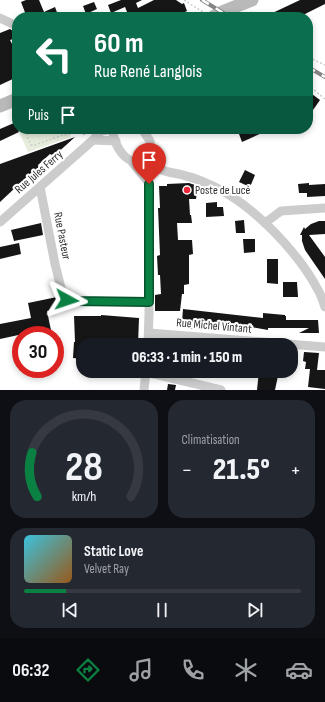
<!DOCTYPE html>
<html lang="fr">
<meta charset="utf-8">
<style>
body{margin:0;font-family:"Sofia Sans Condensed",sans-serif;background:#242831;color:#f1f3f6;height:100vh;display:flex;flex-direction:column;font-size:15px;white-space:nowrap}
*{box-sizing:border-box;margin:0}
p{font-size:13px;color:#9ea1a6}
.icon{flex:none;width:22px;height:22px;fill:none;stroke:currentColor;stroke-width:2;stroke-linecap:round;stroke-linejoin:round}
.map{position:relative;height:390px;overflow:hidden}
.panel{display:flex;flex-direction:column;gap:10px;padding:10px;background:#0d0f14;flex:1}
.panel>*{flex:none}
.banner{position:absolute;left:12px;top:12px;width:301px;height:122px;border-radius:16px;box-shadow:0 2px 6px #0003;background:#0b6e4f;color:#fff;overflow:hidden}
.speed{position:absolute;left:12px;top:326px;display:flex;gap:8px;font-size:20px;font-weight:700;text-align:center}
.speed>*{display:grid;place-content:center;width:52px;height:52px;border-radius:50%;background:#171b24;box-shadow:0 2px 6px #0003;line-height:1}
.speed .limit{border:6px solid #d22;background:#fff;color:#111}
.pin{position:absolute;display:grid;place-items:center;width:34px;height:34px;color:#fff;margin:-41px -17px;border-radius:50% 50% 50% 0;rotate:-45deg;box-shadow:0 0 4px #0007}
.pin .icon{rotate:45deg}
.me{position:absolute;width:44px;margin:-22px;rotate:95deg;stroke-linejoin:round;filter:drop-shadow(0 0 3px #0008)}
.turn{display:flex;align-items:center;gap:14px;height:84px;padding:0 16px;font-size:18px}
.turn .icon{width:52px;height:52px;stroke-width:2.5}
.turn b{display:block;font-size:28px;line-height:34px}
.then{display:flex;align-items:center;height:38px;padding:0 16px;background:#0003;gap:8px;font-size:15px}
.big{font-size:30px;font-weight:800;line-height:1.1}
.panel .widget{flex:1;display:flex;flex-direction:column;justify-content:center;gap:6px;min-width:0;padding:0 14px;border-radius:16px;background:#242831}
.panel .dial{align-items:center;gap:0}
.dial svg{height:104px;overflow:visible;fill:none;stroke:#363941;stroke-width:7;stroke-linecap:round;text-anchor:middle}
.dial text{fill:#f1f3f6;stroke:none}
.song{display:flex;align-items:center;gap:12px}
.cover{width:48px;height:48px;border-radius:6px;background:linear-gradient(135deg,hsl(190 70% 55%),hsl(30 70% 35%))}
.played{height:4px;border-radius:2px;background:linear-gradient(90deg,#0b8043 15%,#363941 15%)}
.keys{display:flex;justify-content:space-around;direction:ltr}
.heat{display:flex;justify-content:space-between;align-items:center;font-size:22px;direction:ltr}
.panel .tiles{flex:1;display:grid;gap:10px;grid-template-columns:1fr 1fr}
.widget:last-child{grid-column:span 2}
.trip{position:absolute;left:76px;top:338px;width:222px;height:40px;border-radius:16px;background:#171b24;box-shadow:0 2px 6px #0003;font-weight:800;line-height:40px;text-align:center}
.menu{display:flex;height:64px;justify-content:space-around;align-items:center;background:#090b0e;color:#9ea1a6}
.menu .icon{width:28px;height:28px}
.menu .active{color:#0b8043}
.menu b{font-size:18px;color:#f1f3f6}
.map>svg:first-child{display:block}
</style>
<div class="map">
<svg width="325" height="390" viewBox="0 0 325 390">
<rect width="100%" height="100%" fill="#fff"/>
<polygon fill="#e6eddc" points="18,129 67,129 71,137 28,152"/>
<g fill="#161616">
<polygon points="26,0 39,0 44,12 55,7 58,15 54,17 28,17 26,15 21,2"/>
<polygon points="121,0 142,0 136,3 138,8 154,0 176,0 182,4 184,3 187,11 185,12 186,15 181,17 129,17 125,7 111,13 108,5"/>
<polygon points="300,0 325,0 325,4 299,17 264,17"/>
<polygon points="94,2 97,9 86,14 83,6"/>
<polygon points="10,29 13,31 16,38 10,40 14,48 12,48 17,61 17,77 0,85 0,33"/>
<polygon points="308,91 320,100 313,110 308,106"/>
<polygon points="14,123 19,132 0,141 0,129"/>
<polygon points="249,129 271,129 242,142 239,134"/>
<polygon points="75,137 54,156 50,154 38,165 39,171 32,172 0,202 0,164"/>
<polygon points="245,170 255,175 250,187 239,182"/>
<polygon points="189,183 198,186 196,199 189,199 190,215 191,215 192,223 177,223 178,240 192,240 193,254 189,255 189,284 184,285 184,294 182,294 180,311 155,311 155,295 161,294 160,275 158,275 157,256 160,255 158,208 160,208 159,186 167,186 167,184"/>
<polygon points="309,183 309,185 325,184 325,196 307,197 307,193 299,193 298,184"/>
<polygon points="217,202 217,207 223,207 224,216 206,217 206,203"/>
<polygon points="244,220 245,233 236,233 235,221"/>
<polygon points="319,221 325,221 325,234 309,235 325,257 325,279 305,250 302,241 302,235 300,235 304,227 305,229 311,224"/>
<polygon points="41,223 43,235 14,241 11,230"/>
<polygon points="243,239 255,239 255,252 244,253"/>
<polygon points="19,243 21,254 0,259 0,247"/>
<polygon points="267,259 278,259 278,284 267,283"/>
<polygon points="283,282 297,282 298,297 283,297"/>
<polygon points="57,297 59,308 47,311 52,335 39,335 37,331 0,339 0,324 31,318 28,303"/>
<polygon points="183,309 263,318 263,313 285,315 285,316 286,316 286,320 318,320 319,333 299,333 309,328 268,328 268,330 245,326 245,327 197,323 196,329 185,328 185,322 182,322"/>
<polygon points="101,315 139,318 138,345 83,345 83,359 73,358 74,342 75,342 74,316 101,316"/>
<polygon points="304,352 319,353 317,370 325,370 325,389 308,387 310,369 305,369 306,362 303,361"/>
<polygon points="259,371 279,371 275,390 257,390"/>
<polygon points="168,384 176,385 175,390 167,390"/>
</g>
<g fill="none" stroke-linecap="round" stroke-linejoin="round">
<g stroke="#ccc" stroke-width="1.5" stroke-dasharray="2 2" stroke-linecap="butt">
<polyline points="184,0 203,12"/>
<polyline points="251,12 254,17"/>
<polyline points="308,48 314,60 325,65"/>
<polyline points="308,85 325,99"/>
<polyline points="27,129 28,138 31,145 35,145 63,135 66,135 78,131 85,135"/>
<polyline points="60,129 63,135"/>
</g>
<g stroke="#ccc" stroke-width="9">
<polyline points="0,18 17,26"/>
<path d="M113,129c-1,17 19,46 36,26"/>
<polyline points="142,129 150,141 151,150 149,155 149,314 148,345"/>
<polyline points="93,140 116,141"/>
<path d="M151,150c2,7 2,14 9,19 7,4 18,4 26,7 10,2 20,7 29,11 39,19 83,65 103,103 3,5 5,11 7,17"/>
<polyline points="132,162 149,183"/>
<polyline points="40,187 55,264 63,296 67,300 74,301 149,302"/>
<polyline points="0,222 93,140 101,131 113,129"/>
<polyline points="265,223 281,211 325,208"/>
<polyline points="149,333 325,347"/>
<polyline points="146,372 221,390"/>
<polyline points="144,390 146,371"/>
</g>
<g stroke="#b9b9b9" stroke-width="13">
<polyline points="213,17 222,12 252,0"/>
<polyline points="0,106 17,99"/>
</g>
<defs>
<g id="rail">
<polyline points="202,0 230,17"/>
<polyline points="308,67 325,77"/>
</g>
</defs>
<use href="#rail" stroke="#848484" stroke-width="4"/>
<use href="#rail" stroke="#fff" stroke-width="2.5" stroke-dasharray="8" stroke-linecap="butt"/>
</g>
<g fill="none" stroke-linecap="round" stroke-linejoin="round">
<defs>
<polyline id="route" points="67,300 74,301 149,302 149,184"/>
</defs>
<use href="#route" stroke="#07532c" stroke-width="10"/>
<use href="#route" stroke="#0b8043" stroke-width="7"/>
</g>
<circle fill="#f0273a" stroke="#fff" stroke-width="1.5" cx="187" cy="190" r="4"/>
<g text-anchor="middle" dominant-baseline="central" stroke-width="4" stroke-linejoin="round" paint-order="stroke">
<g font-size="12" fill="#2f2f2f" stroke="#fff">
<text transform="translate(39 172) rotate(-41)">Rue Jules Ferry</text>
<text transform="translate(62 236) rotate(79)">Rue Pasteur</text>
<text transform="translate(214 326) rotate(5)">Rue Michel Vintant</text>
</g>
<g font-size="12" fill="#2f2f2f" stroke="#fff" text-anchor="start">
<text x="195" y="190">Poste de Lucé</text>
</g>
</g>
</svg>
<div class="speed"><div class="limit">30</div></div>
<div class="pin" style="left:149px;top:184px;background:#d93025"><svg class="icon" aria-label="arrive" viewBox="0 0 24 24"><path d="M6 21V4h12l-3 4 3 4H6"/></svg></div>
<svg class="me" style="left:67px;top:300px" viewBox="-20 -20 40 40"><path d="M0-17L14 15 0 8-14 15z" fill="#0b8043" stroke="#fff" stroke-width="4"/></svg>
<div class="trip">06:33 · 1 min · 150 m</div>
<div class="banner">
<div class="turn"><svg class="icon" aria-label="left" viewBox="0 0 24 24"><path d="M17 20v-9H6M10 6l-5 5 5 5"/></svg><div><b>60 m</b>Rue René Langlois</div></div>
<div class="then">Puis<svg class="icon" aria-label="arrive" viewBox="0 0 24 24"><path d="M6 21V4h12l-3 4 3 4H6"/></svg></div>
</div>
</div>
<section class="panel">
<div class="tiles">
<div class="widget dial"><svg viewBox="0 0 100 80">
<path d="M14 69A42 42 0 1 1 86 69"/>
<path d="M14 69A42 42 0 0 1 10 35" stroke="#0b8043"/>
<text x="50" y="56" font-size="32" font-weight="700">28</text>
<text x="50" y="72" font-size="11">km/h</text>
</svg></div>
<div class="widget"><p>Climatisation</p>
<div class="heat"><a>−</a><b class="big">21.5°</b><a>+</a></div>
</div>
<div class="widget">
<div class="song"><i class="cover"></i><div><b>Static Love</b><p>Velvet Ray</p></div></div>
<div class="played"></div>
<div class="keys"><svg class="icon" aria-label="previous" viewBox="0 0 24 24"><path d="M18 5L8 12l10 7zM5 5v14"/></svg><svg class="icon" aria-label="pause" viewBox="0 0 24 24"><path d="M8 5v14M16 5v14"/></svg><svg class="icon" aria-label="next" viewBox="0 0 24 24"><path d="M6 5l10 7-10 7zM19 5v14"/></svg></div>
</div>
</div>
</section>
<nav class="menu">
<b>06:32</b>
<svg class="icon active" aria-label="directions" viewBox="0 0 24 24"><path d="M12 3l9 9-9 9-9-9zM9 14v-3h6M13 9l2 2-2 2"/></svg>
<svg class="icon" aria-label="music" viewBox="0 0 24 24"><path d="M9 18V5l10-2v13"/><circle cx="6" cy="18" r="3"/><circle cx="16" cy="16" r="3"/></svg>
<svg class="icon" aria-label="phone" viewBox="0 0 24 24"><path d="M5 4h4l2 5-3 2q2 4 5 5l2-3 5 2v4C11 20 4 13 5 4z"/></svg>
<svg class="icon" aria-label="climate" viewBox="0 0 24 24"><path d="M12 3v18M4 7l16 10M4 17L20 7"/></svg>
<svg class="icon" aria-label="car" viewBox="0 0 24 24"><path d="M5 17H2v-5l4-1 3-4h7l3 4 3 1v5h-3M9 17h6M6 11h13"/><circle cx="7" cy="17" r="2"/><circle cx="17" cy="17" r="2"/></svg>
</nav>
